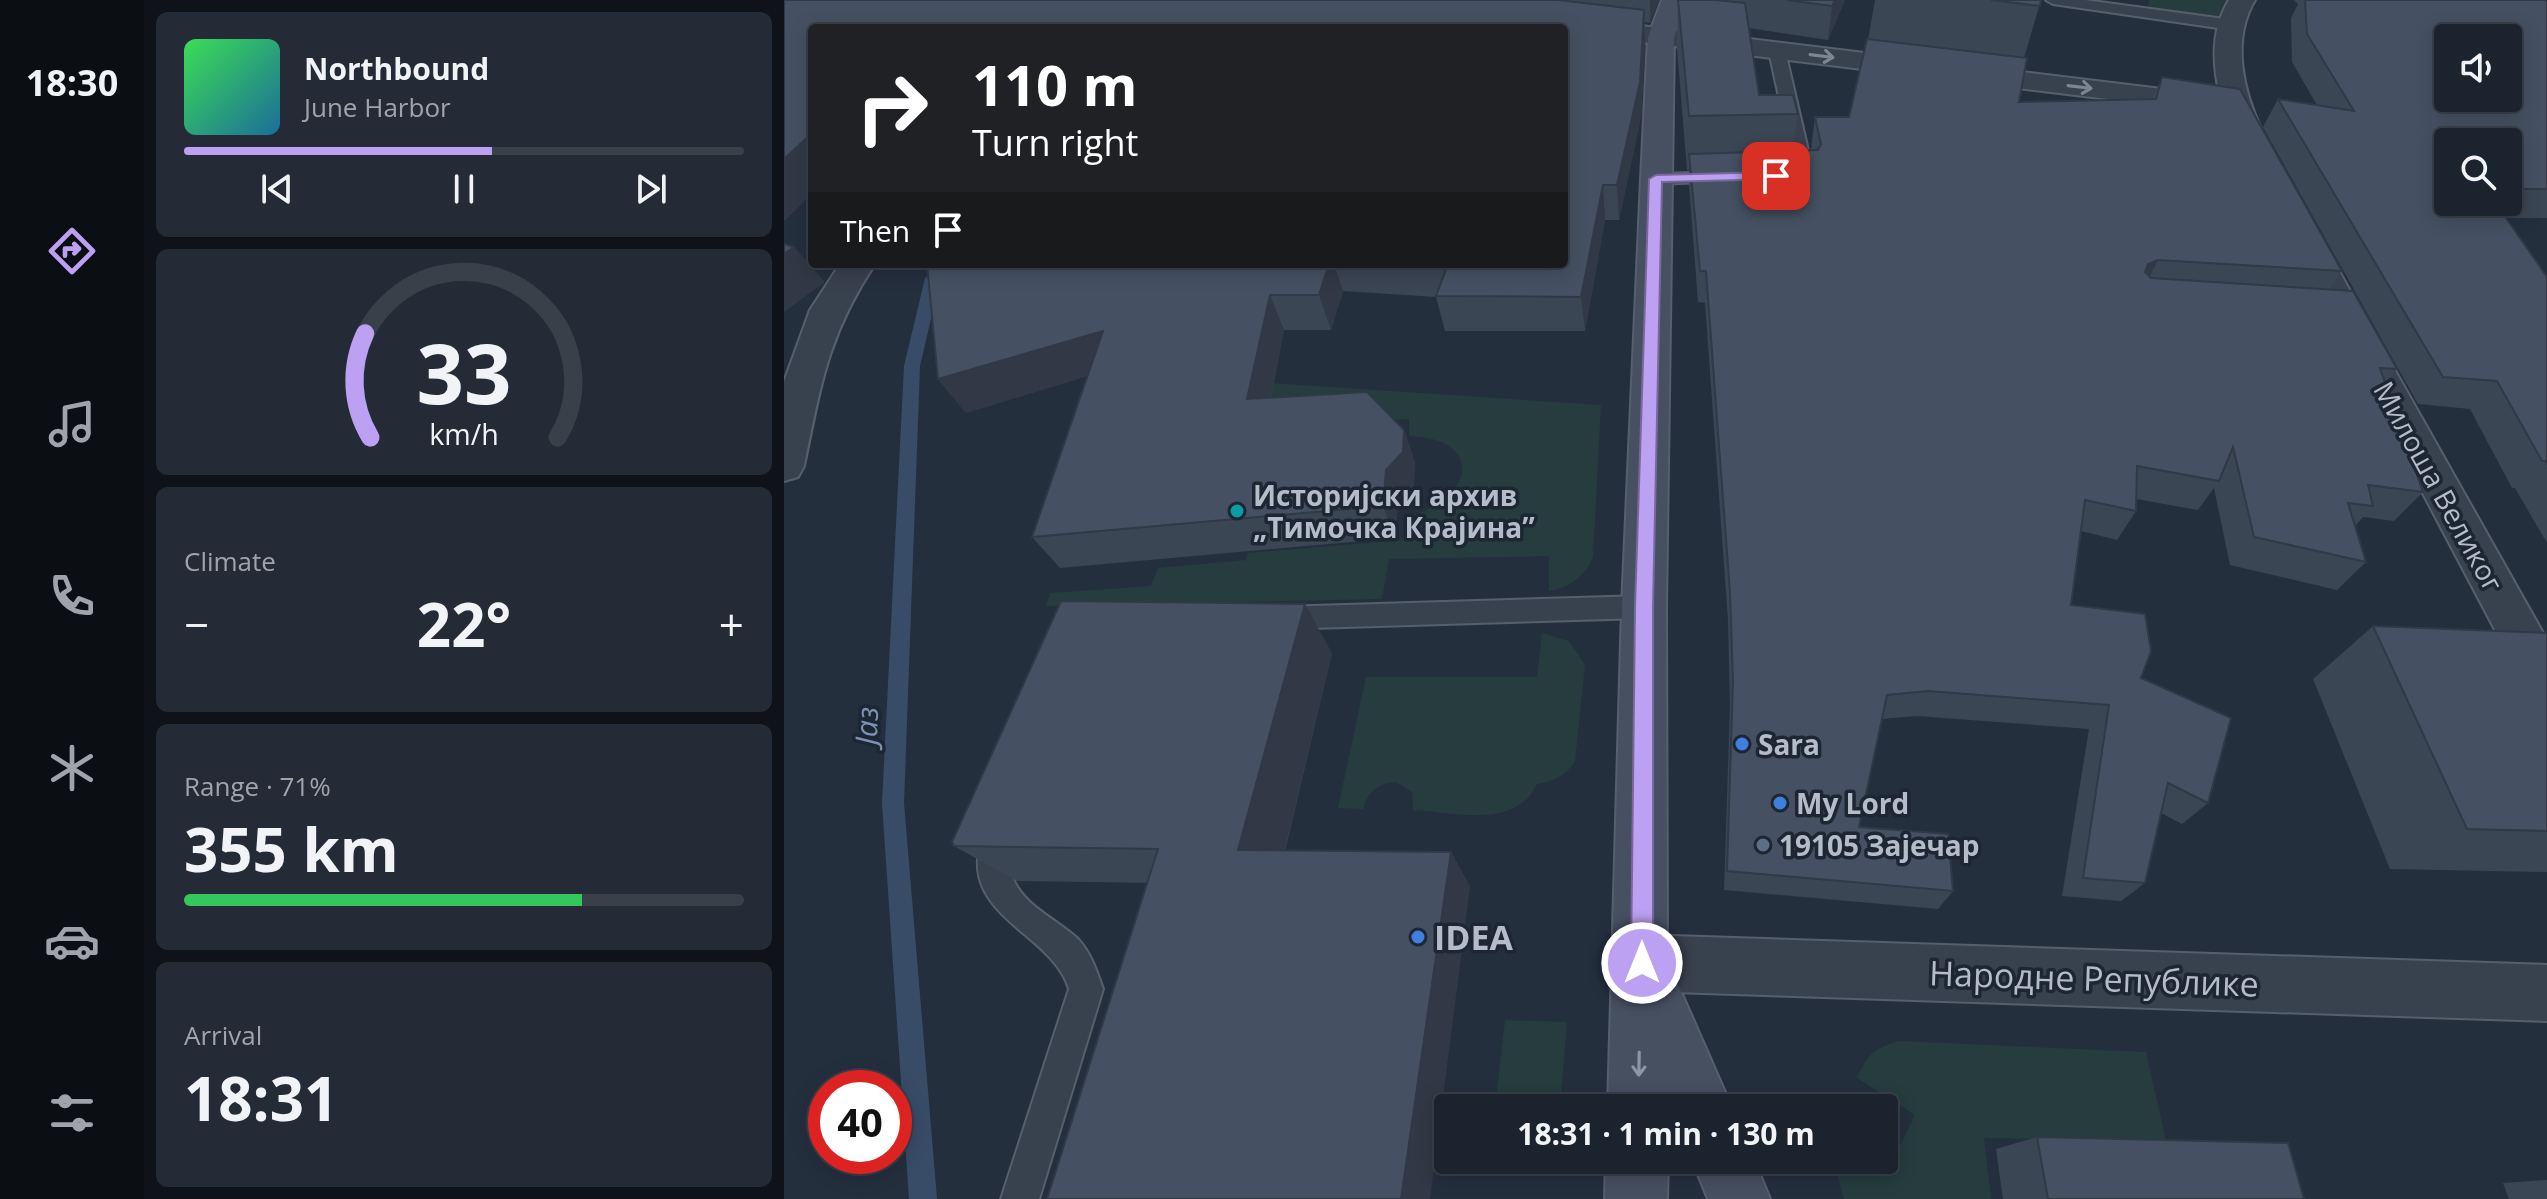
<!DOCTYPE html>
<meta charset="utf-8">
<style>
body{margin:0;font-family:"Open Sans",sans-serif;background:#242b36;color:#f1f3f6;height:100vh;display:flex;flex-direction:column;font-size:30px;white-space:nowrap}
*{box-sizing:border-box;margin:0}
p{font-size:26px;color:#a0a4aa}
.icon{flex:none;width:44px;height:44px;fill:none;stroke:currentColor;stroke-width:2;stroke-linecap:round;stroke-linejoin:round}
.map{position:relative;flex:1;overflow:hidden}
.panel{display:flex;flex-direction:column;gap:12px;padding:12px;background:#0f1319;width:640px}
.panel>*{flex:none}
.top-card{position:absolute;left:24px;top:24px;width:760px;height:244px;border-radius:8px;box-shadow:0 4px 20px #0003,0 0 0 2px #39404a;background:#202124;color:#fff;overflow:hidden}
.controls{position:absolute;left:1650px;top:24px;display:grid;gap:16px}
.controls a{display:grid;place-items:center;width:88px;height:88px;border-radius:8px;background:#1b232e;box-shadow:0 4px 20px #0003,0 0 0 2px #39404a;font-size:40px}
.speed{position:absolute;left:24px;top:1070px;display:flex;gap:16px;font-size:40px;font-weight:700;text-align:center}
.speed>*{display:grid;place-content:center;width:104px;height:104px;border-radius:50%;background:#1b232e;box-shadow:0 4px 20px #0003,0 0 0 2px #39404a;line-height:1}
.speed .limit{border:12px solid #d22;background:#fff;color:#111}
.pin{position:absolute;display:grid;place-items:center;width:68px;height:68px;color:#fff;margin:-34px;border-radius:16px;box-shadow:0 4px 12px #0006}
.me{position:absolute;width:88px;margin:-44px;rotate:0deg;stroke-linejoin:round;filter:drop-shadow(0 0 6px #0008)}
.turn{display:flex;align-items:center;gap:28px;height:168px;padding:0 32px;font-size:36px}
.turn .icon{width:104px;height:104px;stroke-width:2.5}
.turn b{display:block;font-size:56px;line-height:68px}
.then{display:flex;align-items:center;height:76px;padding:0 32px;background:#0003;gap:16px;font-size:30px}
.big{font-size:60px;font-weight:700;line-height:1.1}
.panel .widget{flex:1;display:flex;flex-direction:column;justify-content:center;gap:12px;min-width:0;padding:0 28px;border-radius:12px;background:#242b36}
.panel .dial{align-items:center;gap:0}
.dial svg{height:208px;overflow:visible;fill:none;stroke:#39404a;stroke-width:7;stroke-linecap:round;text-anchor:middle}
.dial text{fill:#f1f3f6;stroke:none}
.song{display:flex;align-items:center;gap:24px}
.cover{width:96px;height:96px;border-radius:12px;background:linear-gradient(135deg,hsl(130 70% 55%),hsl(200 70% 35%))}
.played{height:8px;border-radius:4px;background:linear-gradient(90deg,#bca0f2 55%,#39404a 55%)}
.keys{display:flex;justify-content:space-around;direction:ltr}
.heat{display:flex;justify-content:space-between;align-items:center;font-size:44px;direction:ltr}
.charge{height:12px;border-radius:6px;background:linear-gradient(90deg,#34c759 71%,#39404a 0)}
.trip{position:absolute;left:650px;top:1094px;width:464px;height:80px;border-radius:8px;background:#1b232e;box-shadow:0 4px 20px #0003,0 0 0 2px #39404a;font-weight:700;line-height:80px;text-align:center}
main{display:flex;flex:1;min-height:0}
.dock{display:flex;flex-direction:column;width:144px;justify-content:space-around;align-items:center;background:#0b0e12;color:#a0a4aa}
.dock .icon{width:56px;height:56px}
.dock .active{color:#bca0f2}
.dock b{font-size:36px;color:#f1f3f6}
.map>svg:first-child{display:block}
</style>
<main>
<nav class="dock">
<b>18:30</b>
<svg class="icon active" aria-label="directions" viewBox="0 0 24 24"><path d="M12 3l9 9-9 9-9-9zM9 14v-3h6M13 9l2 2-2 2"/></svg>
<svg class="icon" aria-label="music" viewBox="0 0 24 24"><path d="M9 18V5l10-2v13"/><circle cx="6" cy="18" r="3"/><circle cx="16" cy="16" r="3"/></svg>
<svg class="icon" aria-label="phone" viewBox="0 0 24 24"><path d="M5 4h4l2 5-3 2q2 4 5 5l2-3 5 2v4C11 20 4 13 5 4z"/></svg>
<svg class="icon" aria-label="climate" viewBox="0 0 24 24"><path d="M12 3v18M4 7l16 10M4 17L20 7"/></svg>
<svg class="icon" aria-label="car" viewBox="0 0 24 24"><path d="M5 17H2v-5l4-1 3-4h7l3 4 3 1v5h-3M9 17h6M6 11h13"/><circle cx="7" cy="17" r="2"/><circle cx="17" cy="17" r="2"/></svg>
<svg class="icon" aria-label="filters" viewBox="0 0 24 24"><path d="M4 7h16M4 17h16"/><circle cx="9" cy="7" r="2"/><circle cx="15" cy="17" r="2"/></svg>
</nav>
<section class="panel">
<div class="widget">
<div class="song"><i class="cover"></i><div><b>Northbound</b><p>June Harbor</p></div></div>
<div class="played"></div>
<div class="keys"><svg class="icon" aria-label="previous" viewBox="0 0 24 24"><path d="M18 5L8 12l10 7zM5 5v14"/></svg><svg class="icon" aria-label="pause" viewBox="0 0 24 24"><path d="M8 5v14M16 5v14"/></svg><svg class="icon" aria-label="next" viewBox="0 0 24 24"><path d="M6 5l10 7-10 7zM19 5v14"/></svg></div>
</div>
<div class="widget dial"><svg viewBox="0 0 100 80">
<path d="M14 69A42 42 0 1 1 86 69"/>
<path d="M14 69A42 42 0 0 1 12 29" stroke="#bca0f2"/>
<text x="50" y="56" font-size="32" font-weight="700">33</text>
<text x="50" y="72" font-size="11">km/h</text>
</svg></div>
<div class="widget"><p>Climate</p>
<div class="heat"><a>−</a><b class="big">22°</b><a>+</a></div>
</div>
<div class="widget"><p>Range · 71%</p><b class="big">355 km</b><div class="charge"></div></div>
<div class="widget"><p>Arrival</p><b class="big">18:31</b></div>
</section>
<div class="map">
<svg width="1763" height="1199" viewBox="0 0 1763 1199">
<rect width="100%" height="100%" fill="#242f3e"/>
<g fill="#263c3f">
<polygon points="1365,0 1446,0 1438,17 1364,7"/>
<path d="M456,381l361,24 -8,152c-8,19 -24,31 -44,34v-35l-160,3 -7,40 -336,7 4,-13 101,-7 7,-18 88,-8 2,-7 155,-13 2,-23c66,-14 84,-78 4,-81v-17l-141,10z"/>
<path d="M758,633l27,8 16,24 -10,96c-8,14 -22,21 -38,23 -22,46 -82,28 -124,26l-1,-18 -16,-10c-18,1 -29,10 -33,27l-25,-1 28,-131h171z"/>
<polygon points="721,1020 783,1022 776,1108 711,1108"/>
<path d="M1115,1041l247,11 20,89 -182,-3 7,61h-147l-11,-39h29l23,16 30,-61 -58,-37c10,-23 17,-30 42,-37z"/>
</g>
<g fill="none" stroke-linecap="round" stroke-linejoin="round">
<polygon fill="#394c67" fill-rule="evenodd" points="155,264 172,264 156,280 136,366 120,803 153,1199 125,1199 98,803 120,366 141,278"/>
<defs>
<g id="lane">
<polygon points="1262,0 1301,0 1448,20 1456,25 1448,30 1269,4"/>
<polygon points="993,46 1001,51 1030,176 1021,181 1005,180 1002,176 1011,171 985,51"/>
<polygon points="940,172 946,173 946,181 872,184 863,179 872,174"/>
<polygon points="860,596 869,599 873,607 869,615 860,618 495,629 486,626 482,618 486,610 495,607"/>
<path d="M213,822l11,5c7,16 -2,36 6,54 12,26 44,39 64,58 13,14 19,33 25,50l-64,210h-38l68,-210c-18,-60 -121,-74 -83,-162z"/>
</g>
<g id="street">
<path d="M1445,0h26c-24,40 -12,91 7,131l-5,6h-20l-13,-28 -9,3 -631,-77 -13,-8 13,-8 636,77c-8,-33 -9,-67 9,-96z"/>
<polygon points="1518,224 1530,227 1534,234 1763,640 1763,704 1747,698 1502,234 1506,227"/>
<path d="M56,264h35c-47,71 -54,120 -71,202l-6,11 -14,4v-99l26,-72z"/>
<polygon points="858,935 1763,965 1763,1021 858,991 838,983 830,963 838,943"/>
</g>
<g id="secondary">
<polygon points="878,0 904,0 890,37 882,607 883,960 948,1108 888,1108 884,1097 884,1108 824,1108 838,607 857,179 864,37"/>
<polygon points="822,1160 884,1160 883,1199 821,1199"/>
<polygon points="908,1160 970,1160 986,1199 924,1199"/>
</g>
</defs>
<use href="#lane" stroke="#565f6c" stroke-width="4"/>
<use href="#street" stroke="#565f6c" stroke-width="4"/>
<use href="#secondary" stroke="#565f6c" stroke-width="4"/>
<use href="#lane" fill="#38414e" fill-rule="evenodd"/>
<use href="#street" fill="#38414e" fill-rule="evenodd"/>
<use href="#secondary" fill="#465061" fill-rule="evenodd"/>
</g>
<g fill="#3b4654" fill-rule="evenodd">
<polygon points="0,0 875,0 866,23 860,22 861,44 857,117 835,220 821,220 801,331 661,331 652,297 559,291 547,330 500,330 487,398 620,430 631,463 630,485 614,503 611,538 276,568 248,537 303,376 182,413 154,379 143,264 780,264 28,28 28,194 0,221"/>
<polygon points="894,0 1061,0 1044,40 965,28 975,95 1014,114 1009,151 1027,150 1031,117 1065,117 1084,40 1091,0 1257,0 1240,58 1235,102 1368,99 1378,77 1558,271 1545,290 1613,369 1601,383 1639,492 1610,521 1579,517 1571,526 1582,562 1553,590 1446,565 1430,488 1414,510 1352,499 1352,511 1333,540 1297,531 1287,605 1357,678 1424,803 1398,824 1377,813 1361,883 1337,901 1278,896 1305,729 1133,716 1098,719 1075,827 1169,891 1154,909 940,890 946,706 944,620 921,303 914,302 905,185 905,170 903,170 893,48"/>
<path d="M1510,0h253v218h-41l41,59v266l-32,-55h-3l-42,-79 -52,-5 -155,-277 15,-28 39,6 -25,-43 -1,-44 7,-14zM1724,142v60h-60z"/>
<polygon points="1589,626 1763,633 1763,872 1606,869 1529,679"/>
<polygon points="548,653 501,851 667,852 686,887 233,881 170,846"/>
<polygon points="1253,1137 1520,1199 1219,1199 1212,1149"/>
<polygon points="1763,1180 1763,1199 1725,1199 1719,1183"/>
</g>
<g fill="#303945">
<polygon points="866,0 875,0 866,23"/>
<polygon points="1051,0 1061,0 1044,40 1048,6"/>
<polygon points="860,10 861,44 857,117 835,220 833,185"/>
<polygon points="28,133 28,194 0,221 0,159"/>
<polygon points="819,185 821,220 801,331 797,297"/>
<polygon points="10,247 41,282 0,312 0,254"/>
<polygon points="1374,260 1358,292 1348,295 1364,264"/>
<polygon points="545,264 550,264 559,291 547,330 535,295"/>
<polygon points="486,295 500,330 480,433 463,399"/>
<polygon points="319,331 340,365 182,413 154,379"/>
<polygon points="620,430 631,463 630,485 614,503 611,538 599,506 602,470"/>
<polygon points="521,604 548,653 492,885 454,850"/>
<polygon points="667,852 686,887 646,1199 617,1199"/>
</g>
<g fill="#455162" stroke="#303945" stroke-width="2" fill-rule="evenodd">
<polygon points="0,0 774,0 860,10 856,82 833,185 819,185 797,297 652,296 664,264 780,264 780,28 28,28 28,133 0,159"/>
<polygon points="894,0 932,0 961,3 975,95 1009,95 1014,114 905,116"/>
<polygon points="1003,0 1051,0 1048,6"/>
<polygon points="1207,0 1257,0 1256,6"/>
<path d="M1521,0h242v189h-39v-47h-60v60h47l52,75v187l-2,-3h-3l-45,-80 -54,-4 -165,-278 76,12 -47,-77zM1664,38h60v60h-60z"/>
<polygon points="1083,39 1243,58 1235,102 1372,99 1378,77 1456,89 1558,271 1374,260 1364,264 1361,272 1367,278 1569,291 1613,369 1596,368 1639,492 1584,485 1589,506 1564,503 1582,562 1470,537 1449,447 1435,481 1353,466 1352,511 1301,500 1287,605 1361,614 1367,651 1357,678 1447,718 1424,803 1384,783 1361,883 1299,878 1325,705 1144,691 1103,695 1075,827 1164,834 1169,891 943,871 949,681 946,593 922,271 916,271 905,154 1034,150 1037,144 1031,117 1065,117"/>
<polygon points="0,244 10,247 0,254"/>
<polygon points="143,264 545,264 535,295 486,295 463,399 583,392 620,430 619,452 602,470 599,506 248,537 319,331 154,379"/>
<polygon points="277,601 521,604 454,850 667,852 617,1199 263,1199 374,849 170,846 168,842"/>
<polygon points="1589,626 1763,633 1763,831 1683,829"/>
<polygon points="1253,1137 1504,1143 1520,1199 1264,1199"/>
</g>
<defs><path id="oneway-shaft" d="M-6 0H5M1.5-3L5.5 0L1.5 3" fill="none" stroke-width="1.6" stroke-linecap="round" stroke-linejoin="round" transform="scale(2)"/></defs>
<g stroke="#7c8592">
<use href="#oneway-shaft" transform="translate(1038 56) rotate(7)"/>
<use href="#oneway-shaft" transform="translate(1296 87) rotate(7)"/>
</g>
<use stroke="#8e96a5" href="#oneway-shaft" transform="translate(855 1064) rotate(91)"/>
<polygon fill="#bca0f2" stroke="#7a689d" stroke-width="2" points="992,172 996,173 996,179 878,182 869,607 869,963 866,971 858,975 850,971 847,963 851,607 865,179 872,175"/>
<circle fill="#0f9aa8" stroke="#1d2633" stroke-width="3" cx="453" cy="511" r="8"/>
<g fill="#3f7fe0" stroke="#1d2633" stroke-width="3">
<circle cx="958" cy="744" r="8"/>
<circle cx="996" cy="803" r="8"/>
<circle cx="634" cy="937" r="8"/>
</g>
<circle fill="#5c6f8a" stroke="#1d2633" stroke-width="3" cx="979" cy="845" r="8"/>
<g text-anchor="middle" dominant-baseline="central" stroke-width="7" stroke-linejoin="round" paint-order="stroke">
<g font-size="28" fill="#b4bcc9" stroke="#1d2633">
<text transform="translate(1655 486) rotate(61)">Милоша Великог</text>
</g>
<g font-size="28" font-weight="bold" fill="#b4bcc9" stroke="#1d2633" text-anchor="start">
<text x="469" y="495">Историјски архив<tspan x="469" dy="32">„Тимочка Крајина”</tspan></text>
<text x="974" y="744">Sara</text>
<text x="1012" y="803">My Lord</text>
<text x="995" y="845">19105 Зајечар</text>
</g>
<g font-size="30" font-style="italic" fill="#7c92b1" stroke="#1d2633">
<text transform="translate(82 726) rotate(-88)">Јаз</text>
</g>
<g font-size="34" font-weight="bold" fill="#b4bcc9" stroke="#1d2633" text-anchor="start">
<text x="650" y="937">IDEA</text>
</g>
<g font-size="34" fill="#b4bcc9" stroke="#1d2633">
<text transform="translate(1310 978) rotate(2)">Народне Републике</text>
</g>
</g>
</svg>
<div class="controls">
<a><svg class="icon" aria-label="sound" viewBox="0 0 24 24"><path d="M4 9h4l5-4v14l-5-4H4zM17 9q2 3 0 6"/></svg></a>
<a><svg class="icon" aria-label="search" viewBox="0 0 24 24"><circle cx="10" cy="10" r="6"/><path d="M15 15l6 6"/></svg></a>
</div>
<div class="speed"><div class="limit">40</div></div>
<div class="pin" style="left:992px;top:176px;background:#d93025"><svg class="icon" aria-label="arrive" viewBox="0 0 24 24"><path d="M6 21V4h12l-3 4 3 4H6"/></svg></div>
<svg class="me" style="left:858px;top:963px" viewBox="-20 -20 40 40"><circle r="17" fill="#bca0f2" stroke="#fff" stroke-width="3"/><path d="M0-11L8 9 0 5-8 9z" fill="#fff"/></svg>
<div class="trip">18:31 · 1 min · 130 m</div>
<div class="top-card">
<div class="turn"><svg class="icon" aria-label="right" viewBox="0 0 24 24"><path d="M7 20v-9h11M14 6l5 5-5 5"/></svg><div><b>110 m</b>Turn right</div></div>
<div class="then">Then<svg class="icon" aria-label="arrive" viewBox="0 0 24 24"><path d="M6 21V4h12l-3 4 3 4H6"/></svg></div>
</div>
</div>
</main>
